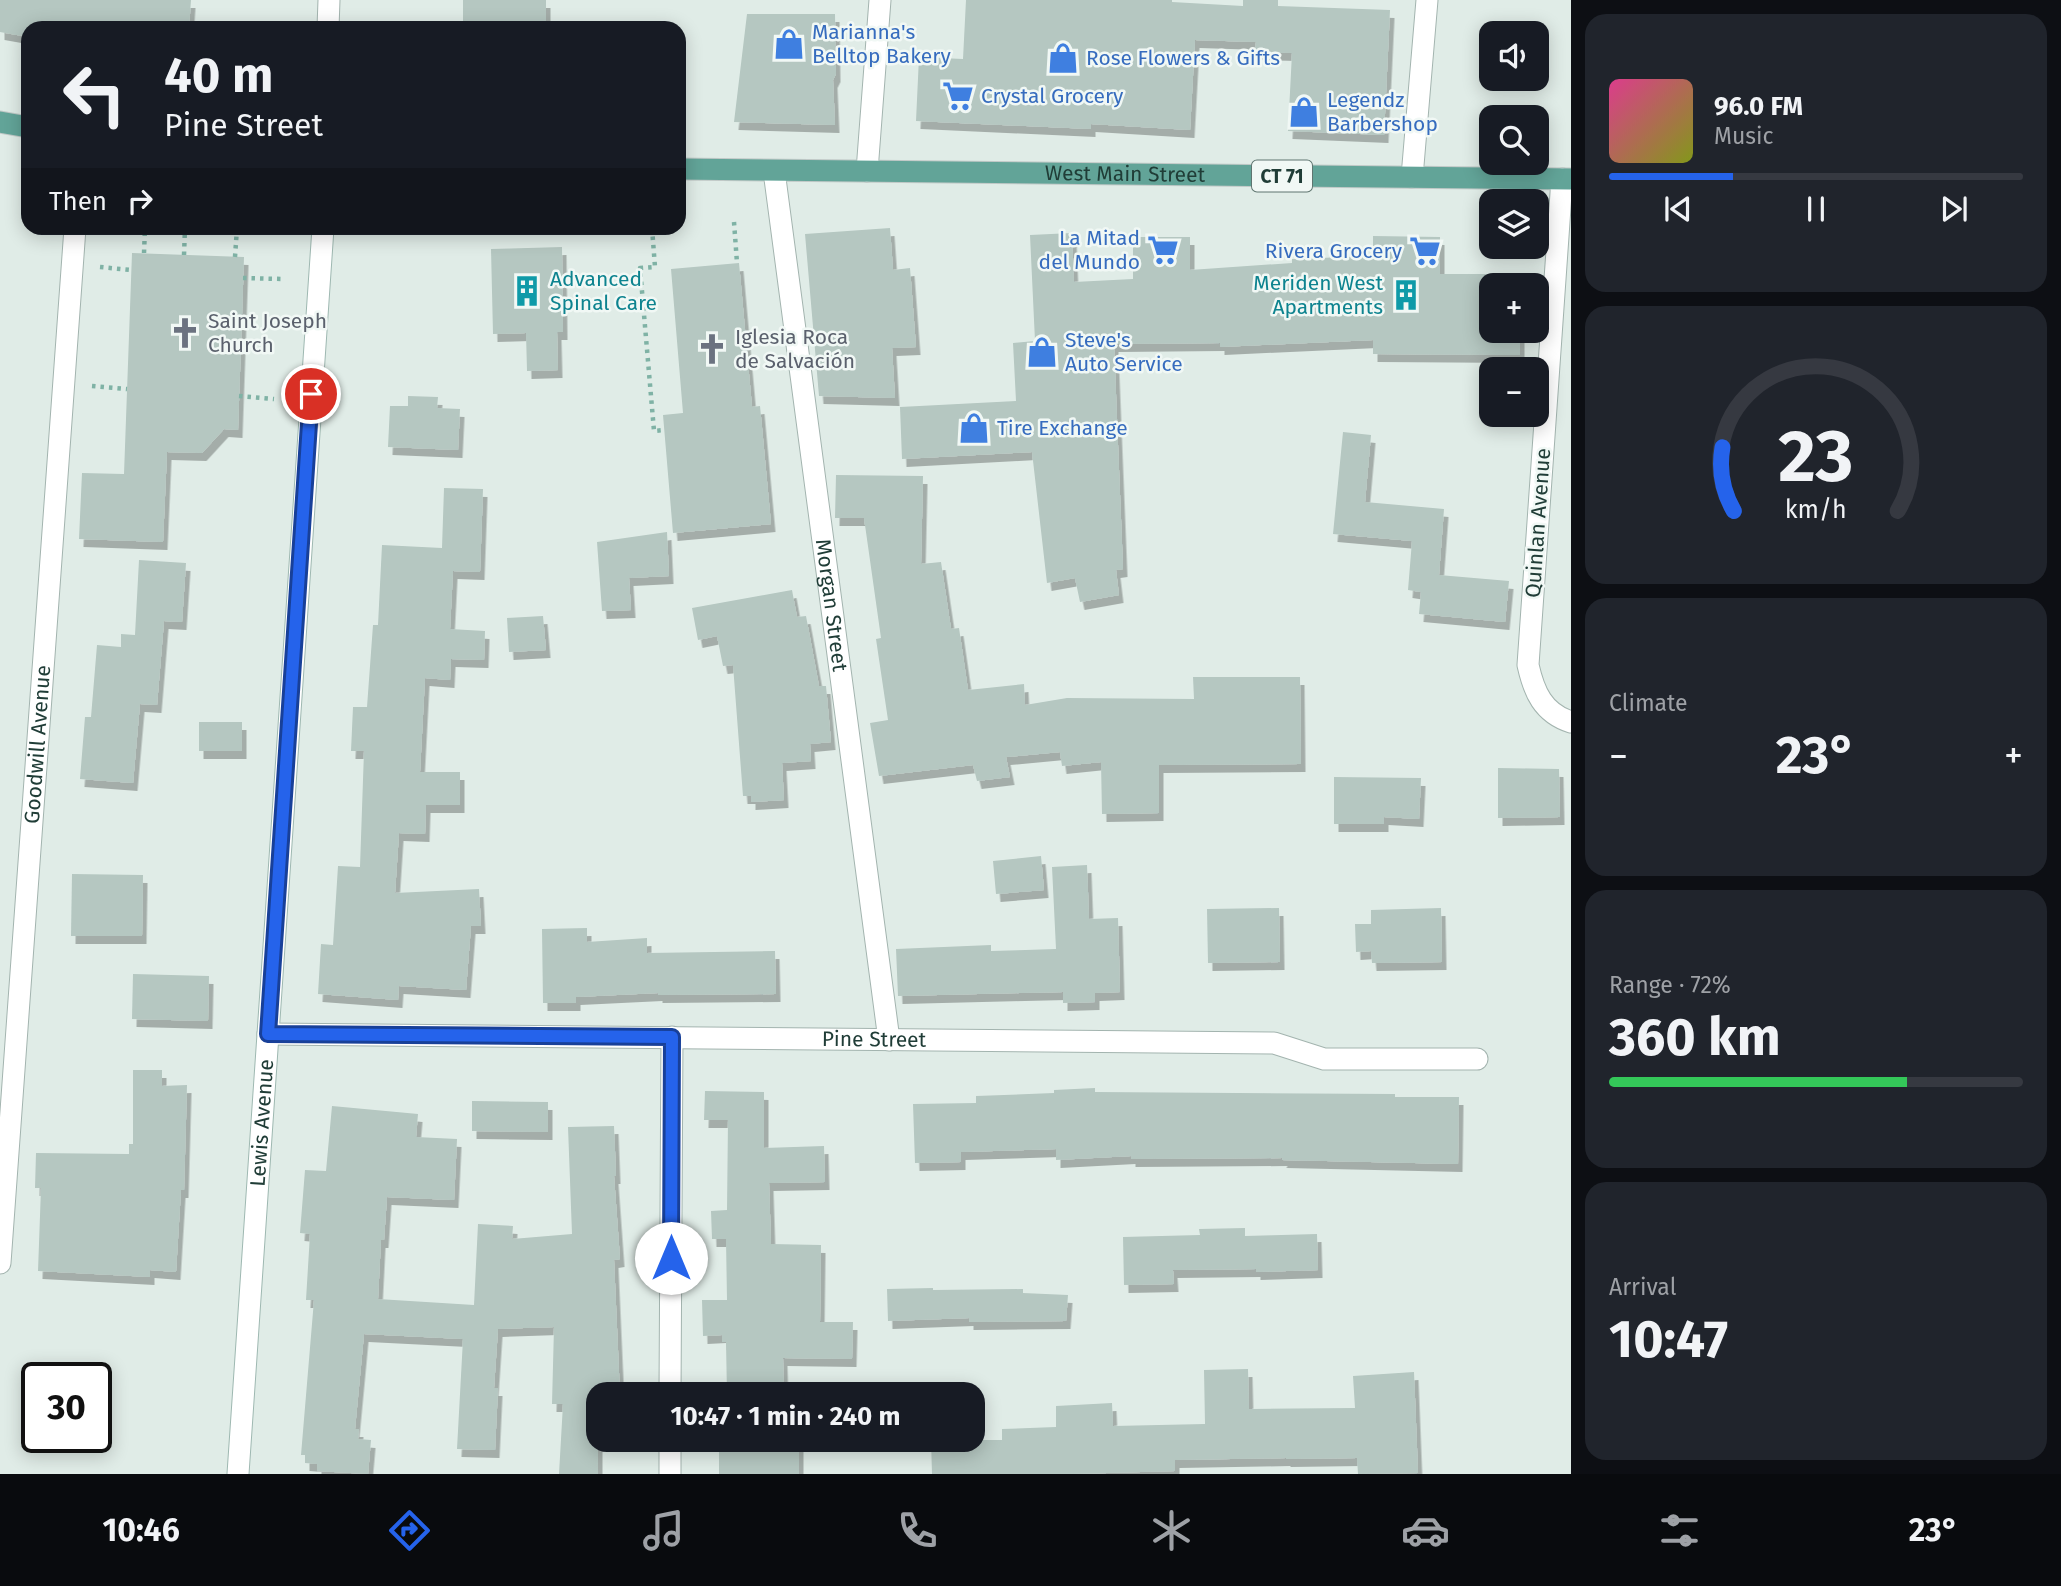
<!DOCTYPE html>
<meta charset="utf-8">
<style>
body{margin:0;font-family:"Fira Sans",sans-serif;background:#20242c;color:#f1f3f6;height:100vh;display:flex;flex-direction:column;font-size:26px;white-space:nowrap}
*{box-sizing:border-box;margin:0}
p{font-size:23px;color:#9ea1a6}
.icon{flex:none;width:38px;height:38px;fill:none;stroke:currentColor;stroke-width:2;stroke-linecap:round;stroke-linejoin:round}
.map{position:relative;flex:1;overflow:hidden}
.details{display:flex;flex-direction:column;gap:14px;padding:14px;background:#0d0f14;width:490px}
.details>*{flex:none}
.hud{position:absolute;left:21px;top:21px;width:665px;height:214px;border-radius:21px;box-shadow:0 4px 18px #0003;background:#171b24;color:#f1f3f6;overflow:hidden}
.controls{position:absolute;left:1479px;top:21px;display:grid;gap:14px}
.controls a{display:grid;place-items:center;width:70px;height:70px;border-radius:14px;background:#171b24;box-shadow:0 4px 18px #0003;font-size:35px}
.speed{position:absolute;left:21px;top:1362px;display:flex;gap:14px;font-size:35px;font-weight:700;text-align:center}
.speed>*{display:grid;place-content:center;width:91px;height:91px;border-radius:50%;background:#171b24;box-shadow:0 4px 18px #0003;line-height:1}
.speed .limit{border:4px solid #111;border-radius:10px;background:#fff;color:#111}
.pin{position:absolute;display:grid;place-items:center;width:60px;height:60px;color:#fff;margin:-30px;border:4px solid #fff;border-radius:50%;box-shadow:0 2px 7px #0007}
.me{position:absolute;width:77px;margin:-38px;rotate:0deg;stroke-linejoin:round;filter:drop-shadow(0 0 5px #0008)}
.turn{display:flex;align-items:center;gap:24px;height:147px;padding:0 28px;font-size:32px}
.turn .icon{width:91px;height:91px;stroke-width:2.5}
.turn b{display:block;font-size:49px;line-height:60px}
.then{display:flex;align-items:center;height:66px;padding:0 28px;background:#0003;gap:14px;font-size:26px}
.big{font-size:52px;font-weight:700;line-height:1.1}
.details .tile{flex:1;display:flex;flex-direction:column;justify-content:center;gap:10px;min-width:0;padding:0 24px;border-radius:21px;background:#20242c}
.details .dial{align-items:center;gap:0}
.dial svg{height:182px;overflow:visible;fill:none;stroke:#363941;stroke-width:7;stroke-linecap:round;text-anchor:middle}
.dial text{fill:#f1f3f6;stroke:none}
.song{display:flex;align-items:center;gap:21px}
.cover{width:84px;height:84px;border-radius:10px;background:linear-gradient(135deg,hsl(330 70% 55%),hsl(70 70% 35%))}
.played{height:7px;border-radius:4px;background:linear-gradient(90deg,#2563eb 30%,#363941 30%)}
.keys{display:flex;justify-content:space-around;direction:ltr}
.heat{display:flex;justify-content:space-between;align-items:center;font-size:38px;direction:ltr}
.charge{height:10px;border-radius:5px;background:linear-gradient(90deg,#34c759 72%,#363941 0)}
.trip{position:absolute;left:586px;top:1382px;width:399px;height:70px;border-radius:21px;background:#171b24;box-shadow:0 4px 18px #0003;font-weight:700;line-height:70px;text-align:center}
.menu{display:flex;height:112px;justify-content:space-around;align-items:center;background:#090b0e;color:#9ea1a6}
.menu .icon{width:49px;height:49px}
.menu .on{color:#2563eb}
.menu b{font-size:32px;color:#f1f3f6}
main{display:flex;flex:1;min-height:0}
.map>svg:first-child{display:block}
</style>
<main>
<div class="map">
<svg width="1571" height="1474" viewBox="0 0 1571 1474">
<defs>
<filter id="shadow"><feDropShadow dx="4.5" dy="8" stdDeviation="0" flood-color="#0004"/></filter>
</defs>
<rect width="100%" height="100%" fill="#e0ece7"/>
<g fill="#b5c7c1" filter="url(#shadow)">
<polygon points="0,0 191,0 189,28 28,28 28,37 0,32"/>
<rect x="463" y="0" width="83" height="28"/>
<polygon points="966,0 1172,0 1172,2 1243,6 1243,0 1278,0 1278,6 1390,10 1384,135 1288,131 1292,53 1255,52 1256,42 1195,40 1190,130 1091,124 1091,129 916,121 919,57 963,59"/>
<polygon points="747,14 835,14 836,74 833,80 835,125 734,122"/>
<polygon points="890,228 893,270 910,268 916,347 892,348 895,398 819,396 805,234"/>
<polygon points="1072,233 1074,282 1133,279 1133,237 1190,237 1190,270 1292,263 1292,259 1373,256 1373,236 1440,237 1440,274 1519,274 1519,285 1491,285 1491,331 1520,331 1520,355 1373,354 1373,340 1220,347 1220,343 1114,344 1123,569 1116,570 1119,595 1080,602 1075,578 1047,583 1032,452 902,459 900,407 1016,401 1013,343 1035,341 1030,235"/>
<polygon points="562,247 563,332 557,332 558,370 527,371 526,333 493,334 491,249"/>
<polygon points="132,253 244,257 238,430 224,429 202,453 167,452 163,542 79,539 82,473 124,474"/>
<polygon points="739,263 752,407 760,406 771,524 673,533 663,415 683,413 671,269"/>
<polygon points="408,396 438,397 437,408 460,409 458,450 388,447 390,406 408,406"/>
<polygon points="1343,432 1371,435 1365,502 1444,509 1439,575 1509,581 1505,622 1419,614 1421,592 1408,590 1412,541 1333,534"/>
<polygon points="836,475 923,476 921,564 941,562 951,629 959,628 968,690 1024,684 1025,705 1067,698 1194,699 1193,677 1300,677 1301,764 1159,765 1159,813 1102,814 1101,762 1062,766 1060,752 1006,757 1010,777 977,781 973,765 879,776 870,723 888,720 876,639 881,638 864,518 835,518"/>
<polygon points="444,488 483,489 480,572 453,571 450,629 485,631 484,660 451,659 450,680 425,678 420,772 460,772 460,805 426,805 425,834 399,833 395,893 479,889 481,926 471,926 466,990 399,986 398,1000 318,994 321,944 333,945 338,866 360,867 364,751 351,751 353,707 367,707 373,625 378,625 382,545 442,548"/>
<polygon points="667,532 669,576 629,578 631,610 602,611 597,542"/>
<polygon points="139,560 186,563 182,622 164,621 157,705 140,704 133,783 80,779 85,717 91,717 97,645 121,647 121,634 135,635"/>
<polygon points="792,590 797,617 806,616 819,686 826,686 831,742 810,744 811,761 782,763 784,800 751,802 751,796 743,796 733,665 723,666 717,636 698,640 692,608"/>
<polygon points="543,616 546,650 509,652 507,618"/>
<rect x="199" y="722" width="43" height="29"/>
<polygon points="1498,768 1559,769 1560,817 1498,818"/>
<polygon points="1334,777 1421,778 1419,819 1384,817 1384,824 1334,824"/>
<polygon points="1041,856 1044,890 996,894 993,861"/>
<polygon points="1087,865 1089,919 1118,918 1120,992 1095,993 1095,1002 1063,1003 1063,992 898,996 896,949 991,945 991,951 1056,949 1052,867"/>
<polygon points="72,874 143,875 142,936 71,936"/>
<polygon points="1279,908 1280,962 1208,963 1207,909"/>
<polygon points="1441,908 1442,962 1372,963 1371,951 1356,952 1355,924 1371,924 1371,910"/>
<polygon points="587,928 587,942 647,938 647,953 775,951 776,994 658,995 658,993 576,997 576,1003 543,1003 542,929"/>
<polygon points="133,974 209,976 208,1021 132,1019"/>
<polygon points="133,1070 162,1070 162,1086 187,1085 184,1190 181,1190 176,1272 150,1270 150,1277 38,1271 41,1188 35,1188 36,1153 129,1154 129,1144 133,1144"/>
<polygon points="1095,1088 1095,1092 1395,1094 1395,1097 1459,1097 1458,1164 1282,1160 1283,1158 1131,1159 1131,1156 1056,1160 1056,1149 961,1152 961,1162 915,1163 913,1104 976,1103 976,1096 1054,1093 1054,1090"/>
<polygon points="705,1091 764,1092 764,1148 824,1146 825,1182 769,1183 771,1244 821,1245 820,1322 853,1322 852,1359 783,1358 784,1395 727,1395 726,1342 722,1342 722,1335 703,1336 702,1300 727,1300 726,1239 712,1239 711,1211 727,1210 728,1120 704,1120"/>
<polygon points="472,1101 548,1102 548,1132 472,1131"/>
<polygon points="332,1106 418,1114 416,1137 457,1139 454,1200 387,1197 384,1240 381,1240 378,1299 474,1305 478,1224 513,1226 512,1239 572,1234 568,1127 614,1126 616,1176 614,1176 620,1259 614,1260 620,1395 598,1395 598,1474 559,1474 563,1404 552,1404 554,1327 498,1329 494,1388 498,1388 495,1450 457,1449 463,1339 364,1334 355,1429 359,1429 358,1439 371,1440 368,1474 317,1471 317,1464 305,1463 305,1455 301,1455 314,1300 306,1300 310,1234 300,1233 305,1170 326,1171"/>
<polygon points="1245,1228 1245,1236 1317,1234 1318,1270 1256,1272 1256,1269 1173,1270 1174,1284 1124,1285 1123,1237 1200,1235 1199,1229"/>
<polygon points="933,1288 933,1290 1023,1289 1023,1293 1068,1295 1066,1321 969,1322 969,1318 888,1321 887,1289"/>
<polygon points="1248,1369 1249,1409 1355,1408 1353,1376 1414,1372 1418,1473 1358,1474 1357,1458 1286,1459 1286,1458 1175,1460 1175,1471 1073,1474 932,1474 931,1440 1002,1440 1002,1429 1056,1427 1056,1406 1112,1403 1113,1426 1205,1424 1204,1370"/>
<rect x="719" y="1440" width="80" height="34"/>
</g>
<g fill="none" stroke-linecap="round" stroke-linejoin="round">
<defs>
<g id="minor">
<path id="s1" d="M774,171l115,869"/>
<polyline points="867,171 880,0"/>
<polyline points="1412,177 1427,0"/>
<path d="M1562,179l-34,486c6,27 15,48 43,57"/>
<path id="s2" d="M268,1034l1006,9 50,16h153"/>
<path id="s3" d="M0,1263l75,-1035"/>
<polyline points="670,1395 672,1037"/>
<polyline points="670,1474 670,1440"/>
</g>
<polyline id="tertiary" points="328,28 329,0"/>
<g id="secondary">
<path id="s4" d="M238,1474l85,-1246"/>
</g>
<g id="primary">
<polyline points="0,122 28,127"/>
<path id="s5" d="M679,169l892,10"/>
</g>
</defs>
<use href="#minor" stroke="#a3b4af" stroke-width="23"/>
<use href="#tertiary" stroke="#a3b4af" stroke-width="23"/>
<use href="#secondary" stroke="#9eb8b1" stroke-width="23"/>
<use href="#primary" stroke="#c1c9c7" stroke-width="23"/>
<g stroke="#7fb2a5" stroke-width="4.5" stroke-dasharray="3.5 5" stroke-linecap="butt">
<polyline points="590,28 596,28"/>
<polyline points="734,222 737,263"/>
<polyline points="652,228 655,267 640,268 654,431 664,430"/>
<polyline points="144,253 145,228"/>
<polyline points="184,255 185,228"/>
<polyline points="235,257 237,228"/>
<polyline points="100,267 131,270"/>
<polyline points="243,278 283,279"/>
<polyline points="92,386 127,389"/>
<polyline points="239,396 274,399"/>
</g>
<use href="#minor" stroke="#fff" stroke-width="21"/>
<use href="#tertiary" stroke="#fff" stroke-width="21"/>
<use href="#secondary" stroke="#fff" stroke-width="21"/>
<use href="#primary" stroke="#62a498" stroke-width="21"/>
</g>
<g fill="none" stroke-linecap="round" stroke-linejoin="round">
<defs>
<polyline id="route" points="311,394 268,1034 672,1037 671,1258"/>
</defs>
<use href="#route" stroke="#184099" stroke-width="18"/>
<use href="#route" stroke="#2563eb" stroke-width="12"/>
</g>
<defs>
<symbol id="shop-bare" viewBox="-9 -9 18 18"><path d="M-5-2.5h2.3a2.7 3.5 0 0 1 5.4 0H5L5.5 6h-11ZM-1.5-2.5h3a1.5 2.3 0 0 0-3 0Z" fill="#3f7fe0" stroke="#f1f8f5" stroke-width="2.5" paint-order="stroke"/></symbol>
<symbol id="supermarket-bare" viewBox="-9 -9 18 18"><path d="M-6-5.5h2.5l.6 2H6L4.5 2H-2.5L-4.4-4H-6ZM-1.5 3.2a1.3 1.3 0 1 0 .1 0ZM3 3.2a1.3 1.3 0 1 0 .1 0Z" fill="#3f7fe0" stroke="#f1f8f5" stroke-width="2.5" paint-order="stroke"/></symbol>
<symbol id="building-bare" viewBox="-9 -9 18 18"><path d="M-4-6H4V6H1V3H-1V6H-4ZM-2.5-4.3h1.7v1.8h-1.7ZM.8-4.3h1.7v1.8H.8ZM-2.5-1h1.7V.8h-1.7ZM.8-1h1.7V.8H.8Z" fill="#0f9aa8" stroke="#f1f8f5" stroke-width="2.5" paint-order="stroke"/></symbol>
<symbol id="church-bare" viewBox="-9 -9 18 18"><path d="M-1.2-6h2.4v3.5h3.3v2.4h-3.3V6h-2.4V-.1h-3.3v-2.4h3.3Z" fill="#6b7280" stroke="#f1f8f5" stroke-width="2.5" paint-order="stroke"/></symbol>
</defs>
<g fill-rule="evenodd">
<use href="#shop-bare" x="767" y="22" width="44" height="44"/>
<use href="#shop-bare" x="1041" y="36" width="44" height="44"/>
<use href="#supermarket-bare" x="936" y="74" width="44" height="44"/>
<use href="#shop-bare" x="1282" y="90" width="44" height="44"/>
<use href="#supermarket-bare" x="1141" y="228" width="44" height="44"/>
<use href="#supermarket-bare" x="1403" y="229" width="44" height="44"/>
<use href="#building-bare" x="505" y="269" width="44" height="44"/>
<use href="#building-bare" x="1384" y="273" width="44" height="44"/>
<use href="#church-bare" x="163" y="311" width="44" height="44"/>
<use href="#church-bare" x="690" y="327" width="44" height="44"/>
<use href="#shop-bare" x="1020" y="330" width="44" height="44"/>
<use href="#shop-bare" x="952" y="406" width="44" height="44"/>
</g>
<g text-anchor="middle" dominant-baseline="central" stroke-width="5" stroke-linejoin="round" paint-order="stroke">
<rect fill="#f1f8f5" stroke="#5f7570" stroke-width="2" x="1252" y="160.5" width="60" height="31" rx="5"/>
<g font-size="19" font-weight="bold" fill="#203d37">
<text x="1282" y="176">CT 71</text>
</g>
<g font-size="21" fill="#366cbe" stroke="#f1f8f5" text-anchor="start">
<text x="812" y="32">Marianna's<tspan x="812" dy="24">Belltop Bakery</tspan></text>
<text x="1086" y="58">Rose Flowers &amp; Gifts</text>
<text x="981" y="96">Crystal Grocery</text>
<text x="1327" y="100">Legendz<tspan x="1327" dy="24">Barbershop</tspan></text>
<text x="1140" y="238" text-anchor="end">La Mitad<tspan x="1140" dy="24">del Mundo</tspan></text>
<text x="1402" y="251" text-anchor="end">Rivera Grocery</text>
<text x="1065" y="340">Steve's<tspan x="1065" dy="24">Auto Service</tspan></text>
<text x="997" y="428">Tire Exchange</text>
</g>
<g font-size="21" fill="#203d37" stroke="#f1f8f5">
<text stroke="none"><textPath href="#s5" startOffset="446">West Main Street</textPath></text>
<text transform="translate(1538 523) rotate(-86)">Quinlan Avenue</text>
<text stroke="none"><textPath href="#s1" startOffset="438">Morgan Street</textPath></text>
<text stroke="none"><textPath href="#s3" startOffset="520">Goodwill Avenue</textPath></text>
<text stroke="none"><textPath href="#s2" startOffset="606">Pine Street</textPath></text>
<text stroke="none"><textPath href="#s4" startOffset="352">Lewis Avenue</textPath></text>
</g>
<g font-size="21" fill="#0d838f" stroke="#f1f8f5" text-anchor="start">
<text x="550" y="279">Advanced<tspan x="550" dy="24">Spinal Care</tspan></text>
<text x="1383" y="283" text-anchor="end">Meriden West<tspan x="1383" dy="24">Apartments</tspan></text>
</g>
<g font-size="21" fill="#5b616d" stroke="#f1f8f5" text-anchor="start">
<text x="208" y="321">Saint Joseph<tspan x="208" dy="24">Church</tspan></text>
<text x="735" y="337">Iglesia Roca<tspan x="735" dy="24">de Salvación</tspan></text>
</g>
</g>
</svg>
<div class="controls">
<a><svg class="icon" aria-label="sound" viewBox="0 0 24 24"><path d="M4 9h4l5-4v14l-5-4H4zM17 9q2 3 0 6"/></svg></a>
<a><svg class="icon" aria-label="search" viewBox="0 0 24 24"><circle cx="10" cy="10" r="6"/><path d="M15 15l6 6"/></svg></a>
<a><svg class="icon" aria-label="layers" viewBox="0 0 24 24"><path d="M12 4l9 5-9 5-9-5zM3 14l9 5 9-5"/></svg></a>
<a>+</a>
<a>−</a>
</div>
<div class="speed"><div class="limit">30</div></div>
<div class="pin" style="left:311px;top:394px;background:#d93025"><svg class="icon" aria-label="arrive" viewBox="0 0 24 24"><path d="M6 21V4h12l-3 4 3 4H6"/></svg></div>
<svg class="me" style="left:671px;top:1258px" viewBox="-20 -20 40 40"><circle r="19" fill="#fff"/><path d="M0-13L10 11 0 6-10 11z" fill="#2563eb"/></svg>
<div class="trip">10:47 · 1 min · 240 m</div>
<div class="hud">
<div class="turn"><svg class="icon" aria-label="left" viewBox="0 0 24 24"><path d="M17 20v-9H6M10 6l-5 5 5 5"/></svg><div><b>40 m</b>Pine Street</div></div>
<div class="then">Then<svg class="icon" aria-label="right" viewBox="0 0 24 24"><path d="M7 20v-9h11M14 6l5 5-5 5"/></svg></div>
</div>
</div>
<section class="details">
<div class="tile">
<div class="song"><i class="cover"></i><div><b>96.0 FM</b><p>Music</p></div></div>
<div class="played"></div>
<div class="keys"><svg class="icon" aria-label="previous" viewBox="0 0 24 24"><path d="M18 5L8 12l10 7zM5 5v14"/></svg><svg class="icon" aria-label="pause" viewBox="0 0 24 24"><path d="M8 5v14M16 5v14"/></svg><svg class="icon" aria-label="next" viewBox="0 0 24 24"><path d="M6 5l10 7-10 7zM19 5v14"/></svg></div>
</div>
<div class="tile dial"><svg viewBox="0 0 100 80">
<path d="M14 69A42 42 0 1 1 86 69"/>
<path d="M14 69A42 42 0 0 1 9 41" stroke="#2563eb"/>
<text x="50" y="56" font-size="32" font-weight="700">23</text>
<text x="50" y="72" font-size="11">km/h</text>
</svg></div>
<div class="tile"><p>Climate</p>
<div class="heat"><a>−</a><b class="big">23°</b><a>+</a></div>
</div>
<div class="tile"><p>Range · 72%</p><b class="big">360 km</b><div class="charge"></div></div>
<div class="tile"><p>Arrival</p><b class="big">10:47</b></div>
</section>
</main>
<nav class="menu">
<b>10:46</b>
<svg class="icon on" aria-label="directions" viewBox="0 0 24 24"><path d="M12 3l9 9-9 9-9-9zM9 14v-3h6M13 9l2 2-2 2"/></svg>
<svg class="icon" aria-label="music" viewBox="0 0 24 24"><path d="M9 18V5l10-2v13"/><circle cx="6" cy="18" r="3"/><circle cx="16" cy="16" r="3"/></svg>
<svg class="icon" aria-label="phone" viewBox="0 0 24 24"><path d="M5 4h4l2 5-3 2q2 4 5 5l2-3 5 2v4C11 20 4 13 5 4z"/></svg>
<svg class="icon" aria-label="climate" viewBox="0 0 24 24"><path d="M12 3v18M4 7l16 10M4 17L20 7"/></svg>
<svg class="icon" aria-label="car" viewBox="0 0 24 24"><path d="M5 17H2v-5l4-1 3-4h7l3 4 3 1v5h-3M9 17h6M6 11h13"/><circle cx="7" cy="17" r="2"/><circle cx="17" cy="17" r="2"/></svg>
<svg class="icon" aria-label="filters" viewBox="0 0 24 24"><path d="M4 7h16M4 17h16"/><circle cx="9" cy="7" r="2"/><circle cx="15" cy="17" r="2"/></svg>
<b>23°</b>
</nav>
